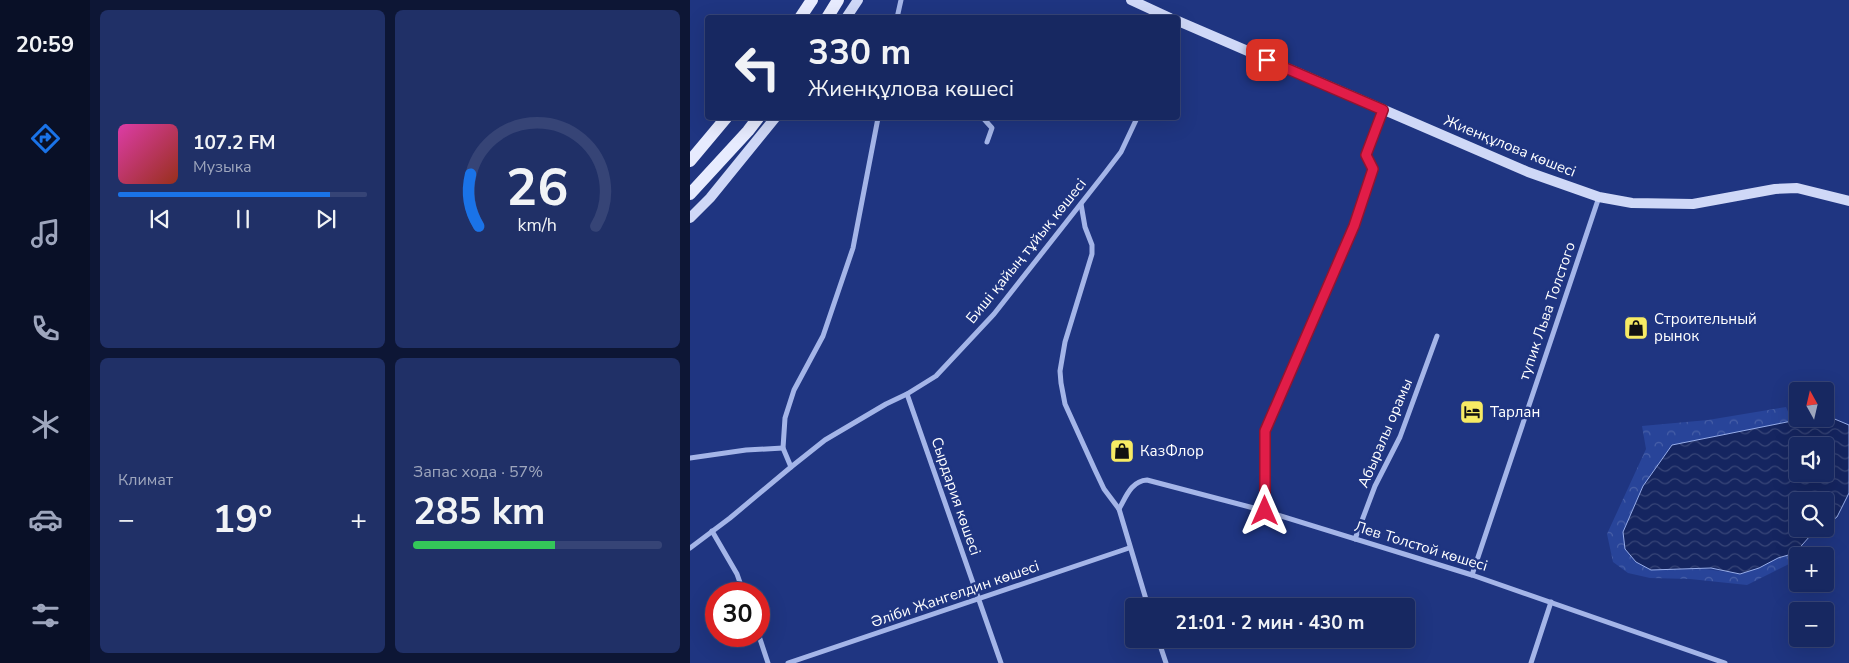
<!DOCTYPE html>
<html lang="ru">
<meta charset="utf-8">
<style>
body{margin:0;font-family:"Nunito Sans",sans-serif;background:#203067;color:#f1f3f6;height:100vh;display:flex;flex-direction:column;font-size:19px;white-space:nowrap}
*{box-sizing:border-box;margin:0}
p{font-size:16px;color:#9ea6bd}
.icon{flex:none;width:28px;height:28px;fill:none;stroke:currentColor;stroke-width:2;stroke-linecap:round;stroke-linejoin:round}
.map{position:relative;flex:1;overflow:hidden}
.panel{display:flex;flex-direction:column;gap:10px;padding:10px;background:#0d1635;width:600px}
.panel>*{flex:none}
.top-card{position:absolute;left:15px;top:15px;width:475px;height:105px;border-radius:5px;box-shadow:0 5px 20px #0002,0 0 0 1px #364476;background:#172861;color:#f1f3f6;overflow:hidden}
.needle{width:32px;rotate:352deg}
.controls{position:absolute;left:1099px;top:382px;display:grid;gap:10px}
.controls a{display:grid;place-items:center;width:45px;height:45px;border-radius:5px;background:#172861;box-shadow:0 5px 20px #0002,0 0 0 1px #364476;font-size:25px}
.speed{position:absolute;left:15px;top:582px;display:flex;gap:10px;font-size:25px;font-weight:700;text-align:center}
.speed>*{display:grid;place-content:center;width:65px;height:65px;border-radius:50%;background:#172861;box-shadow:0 5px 20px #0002,0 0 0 1px #364476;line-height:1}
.speed .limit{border:8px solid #d22;background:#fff;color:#111}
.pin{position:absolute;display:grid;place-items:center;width:42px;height:42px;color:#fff;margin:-21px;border-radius:10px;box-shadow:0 2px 8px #0006}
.me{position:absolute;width:55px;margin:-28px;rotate:0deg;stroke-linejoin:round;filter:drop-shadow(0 0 4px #0008)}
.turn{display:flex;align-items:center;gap:18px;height:105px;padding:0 20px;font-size:22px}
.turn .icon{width:65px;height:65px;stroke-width:2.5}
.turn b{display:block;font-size:35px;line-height:42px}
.big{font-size:38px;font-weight:700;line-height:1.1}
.panel .card{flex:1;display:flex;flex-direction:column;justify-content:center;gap:8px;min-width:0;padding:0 18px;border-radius:8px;background:#203067}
.panel .dial{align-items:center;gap:0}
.dial svg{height:130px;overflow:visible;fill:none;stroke:#364476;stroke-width:7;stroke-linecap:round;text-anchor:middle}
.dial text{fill:#f1f3f6;stroke:none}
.song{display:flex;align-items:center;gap:15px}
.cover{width:60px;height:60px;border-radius:8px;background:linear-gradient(135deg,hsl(320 70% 55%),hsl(10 70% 35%))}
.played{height:5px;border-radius:2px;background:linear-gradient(90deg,#1a73e8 85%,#364476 85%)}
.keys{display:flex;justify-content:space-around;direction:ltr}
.heat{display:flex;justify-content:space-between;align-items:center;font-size:28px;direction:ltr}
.charge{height:8px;border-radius:4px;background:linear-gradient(90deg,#34c759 57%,#364476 0)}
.panel .tiles{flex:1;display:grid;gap:10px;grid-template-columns:repeat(2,1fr)}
.trip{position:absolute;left:435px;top:598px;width:290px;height:50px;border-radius:5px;background:#172861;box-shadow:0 5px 20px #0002,0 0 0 1px #364476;font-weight:700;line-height:50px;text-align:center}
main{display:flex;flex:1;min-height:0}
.menu{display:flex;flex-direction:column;width:90px;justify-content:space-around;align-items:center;background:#091027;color:#9ea6bd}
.menu .icon{width:35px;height:35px}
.menu .active{color:#1a73e8}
.menu b{font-size:22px;color:#f1f3f6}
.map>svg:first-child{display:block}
</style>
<main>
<nav class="menu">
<b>20:59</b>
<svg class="icon active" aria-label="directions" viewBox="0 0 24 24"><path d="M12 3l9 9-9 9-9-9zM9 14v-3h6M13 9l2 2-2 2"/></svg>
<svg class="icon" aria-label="music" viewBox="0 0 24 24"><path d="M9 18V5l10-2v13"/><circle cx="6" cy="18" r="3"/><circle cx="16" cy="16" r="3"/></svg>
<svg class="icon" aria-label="phone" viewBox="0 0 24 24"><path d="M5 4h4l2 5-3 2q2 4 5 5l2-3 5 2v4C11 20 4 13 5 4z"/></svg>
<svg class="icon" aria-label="climate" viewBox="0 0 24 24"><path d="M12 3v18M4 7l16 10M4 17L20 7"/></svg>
<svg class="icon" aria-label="car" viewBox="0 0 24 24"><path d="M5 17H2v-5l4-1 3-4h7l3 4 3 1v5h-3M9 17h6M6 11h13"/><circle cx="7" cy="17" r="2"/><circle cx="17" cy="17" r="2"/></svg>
<svg class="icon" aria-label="filters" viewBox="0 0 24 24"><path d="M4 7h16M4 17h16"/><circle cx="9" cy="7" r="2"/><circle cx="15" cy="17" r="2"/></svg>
</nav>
<section class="panel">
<div class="tiles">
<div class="card">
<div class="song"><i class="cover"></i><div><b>107.2 FM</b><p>Музыка</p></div></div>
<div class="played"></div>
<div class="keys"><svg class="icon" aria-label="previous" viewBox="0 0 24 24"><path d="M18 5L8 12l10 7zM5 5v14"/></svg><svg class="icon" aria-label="pause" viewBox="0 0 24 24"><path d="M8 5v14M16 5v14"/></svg><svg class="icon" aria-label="next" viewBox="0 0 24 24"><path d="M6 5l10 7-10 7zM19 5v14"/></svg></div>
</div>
<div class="card dial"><svg viewBox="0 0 100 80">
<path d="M14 69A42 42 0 1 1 86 69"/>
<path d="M14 69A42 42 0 0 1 9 37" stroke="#1a73e8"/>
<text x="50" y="56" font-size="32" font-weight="700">26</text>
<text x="50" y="72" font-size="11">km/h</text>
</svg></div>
<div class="card"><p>Климат</p>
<div class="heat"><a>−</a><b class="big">19°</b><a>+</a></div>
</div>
<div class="card"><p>Запас хода · 57%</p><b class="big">285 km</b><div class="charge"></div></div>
</div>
</section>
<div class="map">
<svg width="1159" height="663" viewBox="0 0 1159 663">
<defs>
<pattern id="forest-crowns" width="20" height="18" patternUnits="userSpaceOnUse" patternTransform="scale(1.25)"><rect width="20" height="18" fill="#284499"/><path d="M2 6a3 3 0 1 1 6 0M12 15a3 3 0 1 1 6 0" fill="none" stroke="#4860a8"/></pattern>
<pattern id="water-waves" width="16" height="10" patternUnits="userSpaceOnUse" patternTransform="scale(1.25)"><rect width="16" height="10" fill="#152560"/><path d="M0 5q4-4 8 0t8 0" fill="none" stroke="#384678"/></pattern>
</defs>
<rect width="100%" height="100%" fill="#1f3581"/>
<polygon fill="url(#forest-crowns)" points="1096,407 1102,421 982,445 959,477 947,499 933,533 935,549 946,562 961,570 1016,569 1050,574 1088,558 1105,553 1107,560 1057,585 1000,579 960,578 938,573 923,562 917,534 956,449 952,426 1018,420"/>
<path fill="url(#water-waves)" stroke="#97adea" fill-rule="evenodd" d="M1135,415l24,10v68l-12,24 -12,9v-25h-27v28h23l-11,7 -15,17 -17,5 -19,10 -19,6 -29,-6 -60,2 -15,-8 -11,-13 -2,-17 20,-46 29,-41 120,-24 5,-5 1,3h27zM1108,446h27v28h-27z"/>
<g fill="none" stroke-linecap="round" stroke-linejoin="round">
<g stroke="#a4b5e8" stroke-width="5">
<polyline points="207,18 211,0"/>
<polyline points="293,118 302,128 297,142"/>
<polyline points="391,204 395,227 402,245 402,254 375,342 370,371 371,383 375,404 405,470 414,489 429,509 458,606"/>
<polyline points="217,394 311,663"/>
<polyline points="0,458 56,450 93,448"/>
<polyline points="101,467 135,440 196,404 217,394 246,376 304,314 415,173 431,152 447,118"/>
<path d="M429,509c7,-12 12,-28 28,-29l118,31 207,64 253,88"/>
<polyline points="575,511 575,431 664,226 683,169 676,155 693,110"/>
<polyline points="22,531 47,574 54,594"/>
<polyline points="665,539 685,486 710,437 747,336"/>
<polyline points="0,548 40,518 101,467 93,448 95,418 104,390 133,336 163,248 188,118"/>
<polyline points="782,575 909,197"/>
<polyline points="69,636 78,663"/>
<polyline points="468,639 476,663"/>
<polyline points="98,663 439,548"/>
<polyline points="841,663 861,602"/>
</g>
<g stroke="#cfd8f7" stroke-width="10">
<polyline points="441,0 480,18"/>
<polyline points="156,18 168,0"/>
<polyline points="488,21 838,172 909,197 942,203 1003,204 1085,189 1107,188 1159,201"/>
<polyline points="0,218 20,198 85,118"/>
</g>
<g stroke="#e7ebfe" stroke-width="12">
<polyline points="110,18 122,0"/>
<polyline points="137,18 148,0"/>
<polyline points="0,161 36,118"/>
<polyline points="0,194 58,131 68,118"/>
</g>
</g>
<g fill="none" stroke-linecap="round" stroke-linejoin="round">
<defs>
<polyline id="route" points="575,511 575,431 664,226 683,169 676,155 693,110 577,60"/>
</defs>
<use href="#route" stroke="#92132f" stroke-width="12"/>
<use href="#route" stroke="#e11d48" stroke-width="9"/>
</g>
<defs>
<symbol id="shop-square" viewBox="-11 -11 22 22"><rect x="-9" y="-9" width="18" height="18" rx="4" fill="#f7eb64" stroke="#1f3581"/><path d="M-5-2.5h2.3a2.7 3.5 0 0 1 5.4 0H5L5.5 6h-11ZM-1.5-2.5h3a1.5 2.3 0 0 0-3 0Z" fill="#111"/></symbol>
<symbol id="hotel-square" viewBox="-11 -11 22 22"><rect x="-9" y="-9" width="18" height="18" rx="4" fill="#f7eb64" stroke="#1f3581"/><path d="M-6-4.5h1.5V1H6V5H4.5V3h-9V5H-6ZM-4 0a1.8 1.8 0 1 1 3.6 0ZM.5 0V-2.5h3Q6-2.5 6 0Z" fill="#111"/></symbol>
</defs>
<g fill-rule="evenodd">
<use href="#shop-square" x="932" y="314" width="28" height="28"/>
<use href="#hotel-square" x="768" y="398" width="28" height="28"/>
<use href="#shop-square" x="418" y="437" width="28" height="28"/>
</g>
<g text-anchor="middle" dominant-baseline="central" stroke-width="5" stroke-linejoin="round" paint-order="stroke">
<g font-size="15" fill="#fff" stroke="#1f3581">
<text transform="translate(820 146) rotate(22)">Жиенқұлова көшесі</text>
<text transform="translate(336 251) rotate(-51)">Биші қайың тұйық көшесі</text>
<text transform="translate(857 311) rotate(-71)">тупик Льва Толстого</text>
<text transform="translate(695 433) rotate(-67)">Абыралы орамы</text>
<text transform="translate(266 496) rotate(71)">Сырдария көшесі</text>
<text transform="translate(731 546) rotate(17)">Лев Толстой көшесі</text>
<text transform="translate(265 594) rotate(-19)">Әліби Жангелдин көшесі</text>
</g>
<g font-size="15" fill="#fff" stroke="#1f3581" text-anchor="start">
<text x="964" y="319">Строительный<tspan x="964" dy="17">рынок</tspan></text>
<text x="800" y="412">Тарлан</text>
<text x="450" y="451">КазФлор</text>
</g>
</g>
</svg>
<div class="controls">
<a><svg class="needle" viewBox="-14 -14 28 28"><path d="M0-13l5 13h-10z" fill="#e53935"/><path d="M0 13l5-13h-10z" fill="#9ea6bd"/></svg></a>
<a><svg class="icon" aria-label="sound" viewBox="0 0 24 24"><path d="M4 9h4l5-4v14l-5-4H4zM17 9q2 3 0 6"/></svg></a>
<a><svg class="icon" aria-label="search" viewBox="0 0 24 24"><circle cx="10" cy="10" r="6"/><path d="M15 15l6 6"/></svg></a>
<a>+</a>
<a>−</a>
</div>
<div class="speed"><div class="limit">30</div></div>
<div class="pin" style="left:577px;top:60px;background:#d93025"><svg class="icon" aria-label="arrive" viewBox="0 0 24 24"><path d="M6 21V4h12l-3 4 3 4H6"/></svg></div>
<svg class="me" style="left:575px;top:511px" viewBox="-20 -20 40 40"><path d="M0-17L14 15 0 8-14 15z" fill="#e11d48" stroke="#fff" stroke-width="4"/></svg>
<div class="trip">21:01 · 2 мин · 430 m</div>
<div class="top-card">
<div class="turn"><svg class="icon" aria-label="left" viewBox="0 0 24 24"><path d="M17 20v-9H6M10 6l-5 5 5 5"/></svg><div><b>330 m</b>Жиенқұлова көшесі</div></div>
</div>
</div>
</main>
